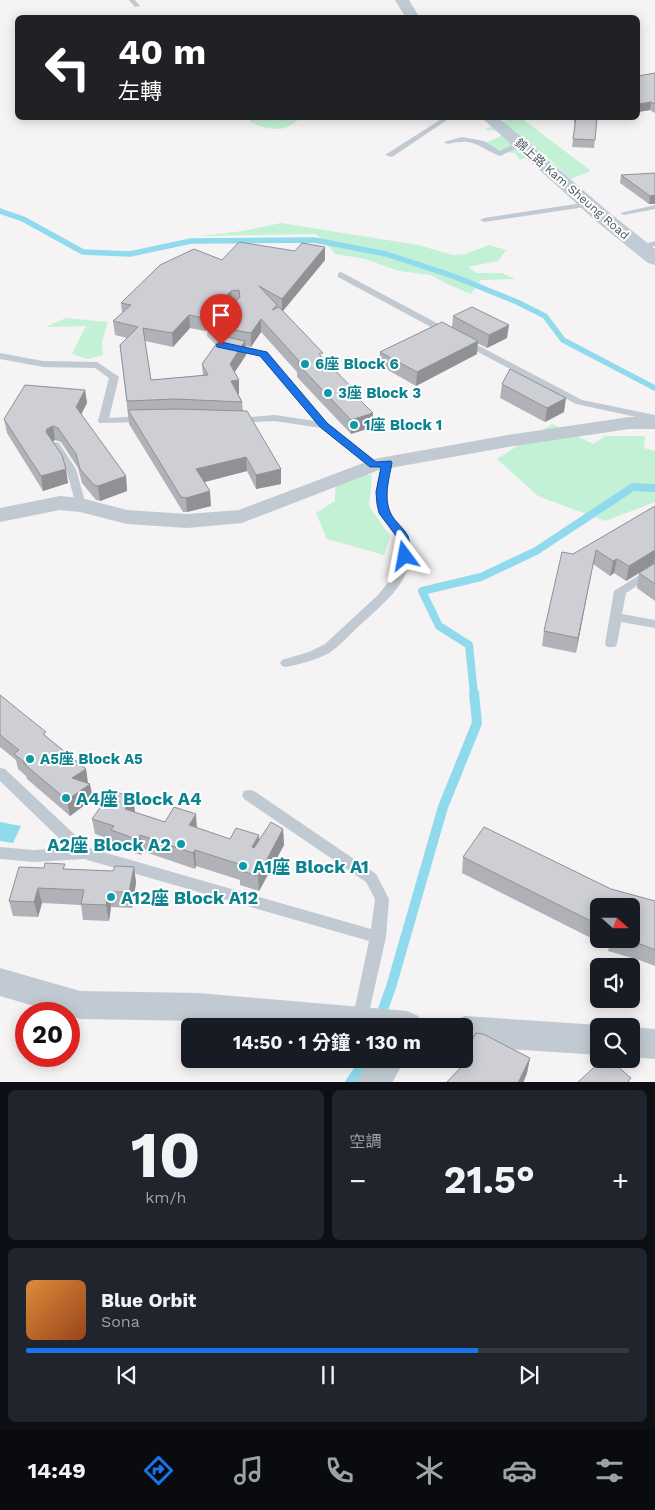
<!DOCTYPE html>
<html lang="zh-TW">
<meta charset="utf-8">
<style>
body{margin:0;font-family:"Work Sans","Noto Sans TC",sans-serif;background:#20242c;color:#f1f3f6;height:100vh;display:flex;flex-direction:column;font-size:19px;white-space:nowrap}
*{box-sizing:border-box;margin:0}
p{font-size:16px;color:#9ea1a6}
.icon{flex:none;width:28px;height:28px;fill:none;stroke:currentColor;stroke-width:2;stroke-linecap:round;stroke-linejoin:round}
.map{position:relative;height:1082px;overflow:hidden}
.details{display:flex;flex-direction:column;gap:8px;padding:8px;background:#0d0f14;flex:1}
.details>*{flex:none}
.top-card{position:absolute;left:15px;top:15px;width:625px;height:105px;border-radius:8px;box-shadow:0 2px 12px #0003;background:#202124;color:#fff;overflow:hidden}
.needle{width:32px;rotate:111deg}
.fabs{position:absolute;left:590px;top:898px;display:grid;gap:10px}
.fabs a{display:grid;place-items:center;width:50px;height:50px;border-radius:8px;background:#171b24;box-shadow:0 2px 12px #0003;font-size:25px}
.speed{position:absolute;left:15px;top:1002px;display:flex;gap:10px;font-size:25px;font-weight:700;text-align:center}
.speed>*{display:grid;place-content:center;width:65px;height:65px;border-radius:50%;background:#171b24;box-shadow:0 2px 12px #0003;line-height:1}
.speed .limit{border:8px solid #d22;background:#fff;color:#111}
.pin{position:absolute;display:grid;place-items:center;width:42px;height:42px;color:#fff;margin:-51px -21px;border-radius:50% 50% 50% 0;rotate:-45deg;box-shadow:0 0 5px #0007}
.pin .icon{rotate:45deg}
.me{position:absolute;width:55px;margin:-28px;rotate:347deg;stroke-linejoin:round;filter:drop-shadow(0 0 4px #0008)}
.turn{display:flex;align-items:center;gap:18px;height:105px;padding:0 20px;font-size:22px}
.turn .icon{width:65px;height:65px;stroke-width:2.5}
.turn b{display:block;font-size:35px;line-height:42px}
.big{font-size:38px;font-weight:700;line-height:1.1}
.details .card{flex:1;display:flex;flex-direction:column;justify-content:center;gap:8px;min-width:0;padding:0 18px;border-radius:8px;background:#20242c}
.details .dial{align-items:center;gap:0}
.dial b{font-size:65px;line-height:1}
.song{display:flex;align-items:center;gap:15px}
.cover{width:60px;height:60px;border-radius:8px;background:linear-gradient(135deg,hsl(30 70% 55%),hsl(20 70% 35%))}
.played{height:5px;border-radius:2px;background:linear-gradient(90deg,#1a73e8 75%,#363941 75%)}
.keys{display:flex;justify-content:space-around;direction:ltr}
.heat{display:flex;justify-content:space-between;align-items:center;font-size:28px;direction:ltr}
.details .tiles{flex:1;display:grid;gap:8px;grid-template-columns:1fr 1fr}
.card:last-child{grid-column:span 2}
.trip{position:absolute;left:181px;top:1018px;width:292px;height:50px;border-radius:8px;background:#171b24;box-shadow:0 2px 12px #0003;font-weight:700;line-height:50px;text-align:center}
.dock{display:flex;height:80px;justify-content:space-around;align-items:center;background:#090b0e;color:#9ea1a6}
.dock .icon{width:35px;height:35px}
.dock .current{color:#1a73e8}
.dock b{font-size:22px;color:#f1f3f6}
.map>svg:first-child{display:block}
</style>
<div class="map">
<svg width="655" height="1083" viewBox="0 0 655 1083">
<rect width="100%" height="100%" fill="#f5f3f3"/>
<g fill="#c3f1d5">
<path d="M251,118h43l4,2c-15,14 -32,9 -48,2z"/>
<polygon points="510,118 521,118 591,171 570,179 542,152 520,160 515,153 497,151 484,143 513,131 484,130"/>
<polygon points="281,223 418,245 453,255 465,254 489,245 506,250 498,261 468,267 477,273 502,273 515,279 481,280 471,294 449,285 431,275 399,271 365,259 336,254 316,234 200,236 243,231"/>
<polygon points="66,318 108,322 102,342 103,355 88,359 72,354 86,326 46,327"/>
<polygon points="552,424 593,444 605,436 645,436 644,448 655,451 655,502 605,521 538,496 497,459"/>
<polygon points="336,473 372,475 369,506 390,536 384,555 327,539 316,513 335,501"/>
</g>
<polygon fill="#90daee" points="0,822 21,826 13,843 0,841"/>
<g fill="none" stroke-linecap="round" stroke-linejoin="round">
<polyline stroke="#90daee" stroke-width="5.5" points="0,211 23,219 83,252 130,254 191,241 314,240 386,254 453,276 517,302 545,316 563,340 655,388"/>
<polyline stroke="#90daee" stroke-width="8" points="474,694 469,645 439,626 422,591 481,577 536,551 633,487 655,488"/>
<g stroke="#90daee" stroke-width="10">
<polyline points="377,1026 391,987 443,807 477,723 474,693"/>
<polyline points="350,1083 366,1059"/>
</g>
<g fill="#c1cad2" fill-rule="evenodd">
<polygon points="129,0 135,0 140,6 135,7"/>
<polygon points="443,118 450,118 392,157 385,155"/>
<path d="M462,137l22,4 16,10 18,-9 7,2 -25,12c-22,-9 -26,-19 -52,-12l-4,-2z"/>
<polygon points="589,202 592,202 592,206 484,222 480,220 484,218"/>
<polygon points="655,205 655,209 624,215 620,213"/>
<polygon points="655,241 655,246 640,249 636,247"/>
<polygon points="341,272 450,330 452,332 447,335 444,334 338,277 338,273"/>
<polygon points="228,312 232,315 215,334 224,343 266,352 328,423 378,463 379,465 378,467 370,467 321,428 275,421 235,423 234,421 239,418 275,415 315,421 260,356 218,347 207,336 207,332 225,313"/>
<polygon points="464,338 582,400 655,415 655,421 576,404 461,343 461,339"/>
<polygon points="392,350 397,353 395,355 370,368 364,368 362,366"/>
<polygon points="0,353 43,361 97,362 119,377 109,418 143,416 148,419 143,422 99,423 98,421 109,378 95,368 43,367 0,359"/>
<polygon points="55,442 59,443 76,469 86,505 85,507 77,507 76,505 66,469 50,445"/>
<path d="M387,460l5,3c-4,19 -9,42 4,59 6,8 14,15 15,26 1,36 -30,57 -53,79 -10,9 -18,19 -29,26 -13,7 -28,11 -43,14l-4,-1 -2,-3 2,-3 27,-8 16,-8 53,-49 13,-16 8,-20v-12l-2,-9 -15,-20 -4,-15 -1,-16 5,-24z"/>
<polygon points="655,565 655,574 626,593 622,614 655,620 655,628 621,622 617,644 615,647 607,647 605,644 614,591"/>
<polygon points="0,768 5,769 89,848 371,929 375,899 366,882 244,799 242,795 244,791 249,790 254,791 376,874 389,899 386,937 366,1026 354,1026 352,1021 369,941 84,859 33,862 0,859 0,847 33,850 69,848 0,781"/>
</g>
<g fill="#c1cad2" fill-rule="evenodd">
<polygon points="629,417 655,417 655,429 629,429 508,447 379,470 242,523 187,528 127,524 80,512 60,510 0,522 0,508 60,496 81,498 127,510 187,514 239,510 374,459 508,435"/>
<polygon points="0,968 80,991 199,993 407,1011 418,1016 423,1026 251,1026 199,1021 80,1019 69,1016 69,1014 61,1014 0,996"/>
<polygon points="465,1016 599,1025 602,1026 599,1026 599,1055 465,1046 465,1026 451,1026 453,1020"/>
<polygon points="631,1027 655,1029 655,1059 631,1057"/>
<polygon points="369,1059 405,1059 392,1083 356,1083"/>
</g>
<g fill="#c1cbd6" fill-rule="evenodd">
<polygon points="395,0 409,0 420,18 406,18"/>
<polygon points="482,118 499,118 611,214 655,249 655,265 648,263 597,222"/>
</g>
</g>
<g fill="#b0b2b7" fill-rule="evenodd">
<polygon points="655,73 655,113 650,110 638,112 638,76"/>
<polygon points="573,118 597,118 594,148 572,147 575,126"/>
<polygon points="655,173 649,204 620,183 621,175"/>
<path d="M325,247v13l-42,51 40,47 38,43 12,12v14l-22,7 -54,-57v-5l-36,-40 -10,15 -5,-1v9l-12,17 5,8v14h-1l4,8 1,9 38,58v15l-25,5 -9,-18 -43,11 7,24 -24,6h-4l-54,-88 -9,-79 7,-7 -12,-3 -2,-14 9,-8 -1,-10 101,-43zM232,304h1l-16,16 1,14 10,2v2l-26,26 1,11 -52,5 -6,-39 28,6 17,-19 15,3z"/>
<polygon points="453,316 507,338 487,348 477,343 477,354 416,386 379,365 380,352 452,327"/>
<polygon points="502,384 564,412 545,422 500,398"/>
<polygon points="85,390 87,403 81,414 126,476 127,491 100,501 96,500 82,483 78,468 61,442 55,440 53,442 68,483 43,491 7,433 4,419"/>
<polygon points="655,506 655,601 637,588 639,573 655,564 626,581 614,573 610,576 593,564 576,653 542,646 544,631 573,554"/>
<polygon points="0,695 47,737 86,769 88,783 93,799 70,816 27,779 26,776 18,769 16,760 0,747"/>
<polygon points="133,797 135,812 165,822 197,828 230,839 259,835 259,840 283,829 284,845 259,891 240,885 240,880 196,866 195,869 142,851 141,855 113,846 112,840 95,834 92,819"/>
<path d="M463,857l148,32 44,12v65l-16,-6 -31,-9 1,-4 -147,-74zM599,906l32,33h-32z"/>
<polygon points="134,867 136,883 132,908 111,907 109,921 83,920 81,905 42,903 38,917 13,916 9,901 44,868 113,871"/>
<polygon points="530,1058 527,1073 523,1083 446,1083 461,1067 462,1059"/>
</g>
<g fill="#909195">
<polygon points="651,102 650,110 638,112 638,104"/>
<polygon points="655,195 655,204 649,204 650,196"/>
<polygon points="325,247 325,260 282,312 282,299"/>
<polygon points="231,291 232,304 205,331 204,318"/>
<polygon points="189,315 190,328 173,347 172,333"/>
<polygon points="261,319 261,332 251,347 251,333"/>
<polygon points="509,325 507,338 487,348 489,335"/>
<polygon points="245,341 246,355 231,378 230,364"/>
<polygon points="478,341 477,354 416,386 417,372"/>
<polygon points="239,380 239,394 232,395 231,381"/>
<polygon points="85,390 87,403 78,421 76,407"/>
<polygon points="566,398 564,412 545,422 547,408"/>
<polygon points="373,413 373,427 351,434 351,420"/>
<polygon points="53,426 55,440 49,443 46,432 47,429"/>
<polygon points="246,457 247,471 197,484 196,469"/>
<polygon points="66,469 68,483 43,491 41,476"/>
<polygon points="281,469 281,484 256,489 256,475"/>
<polygon points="126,476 127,491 100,501 98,486"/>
<polygon points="210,491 211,506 187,512 186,498"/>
<polygon points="596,550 593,564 576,653 578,638"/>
<polygon points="655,550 655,558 654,563 626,581 629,566"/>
<polygon points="617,559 614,573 610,576 613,561"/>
<polygon points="86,769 88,784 72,778"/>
<polygon points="90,784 93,799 70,816 67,800"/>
<polygon points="133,797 135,813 125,809"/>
<polygon points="196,814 197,829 189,825"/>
<polygon points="283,829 284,845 259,891 258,876"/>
<polygon points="140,835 142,851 141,855 139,840"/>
<polygon points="259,835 260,851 252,847"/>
<polygon points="195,850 196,866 195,869 193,853"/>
<polygon points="134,867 136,883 132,908 129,892"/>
<polygon points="38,888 42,903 38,917 34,902"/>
<polygon points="109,892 111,907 109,921 106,905"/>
<polygon points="530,1058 527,1073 523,1083 518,1083"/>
</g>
<g fill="#cdcfd5" stroke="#909195">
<polygon points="655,73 655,104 651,102 638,104 638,76"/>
<polygon points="576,118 597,118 595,140 573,139"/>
<polygon points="655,173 655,195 650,196 621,175"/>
<polygon points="239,242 295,251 302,243 325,247 282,299 259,286 277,305 272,310 279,307 323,353 319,354 361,397 358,398 373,413 351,420 297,363 300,362 261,319 251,333 228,329 232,323 217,320 240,297 239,290 231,291 204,318 189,315 172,333 143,328 151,380 208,375 202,364 222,336 245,341 230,364 239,380 231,381 242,402 175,399 127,401 120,345 138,327 113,321 131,305 121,303 160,265 194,249 222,260"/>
<polygon points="472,307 509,325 489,335 453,316"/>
<polygon points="442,322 478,341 417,372 380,352"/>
<polygon points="510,369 566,398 547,408 502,384"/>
<polygon points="25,385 85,390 76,407 126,476 98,486 94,485 80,469 76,454 58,428 53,426 47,429 46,432 62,455 66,469 41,476 4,419"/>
<polygon points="175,409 247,411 281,469 256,475 246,457 196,469 210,491 186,498 181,497 128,410"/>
<polygon points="655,506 655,550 629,566 617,559 613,561 596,550 578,638 544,631 562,552 573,554"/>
<polygon points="655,563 655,584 639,573"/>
<polygon points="0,695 46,732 43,734 86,769 72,778 90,784 67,800 23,763 27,764 14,754 19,750 0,735"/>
<polygon points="112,791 133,797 125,809 165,822 174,807 196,814 189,825 230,839 236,828 259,835 252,847 254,848 271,822 283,829 258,876 239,870 242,865 195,850 193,853 140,835 139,840 111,830 114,826 92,819"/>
<polygon points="484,827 611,889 655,901 655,950 643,945 621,939 631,939 631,906 599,906 599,925 463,857"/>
<polygon points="45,863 65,864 63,869 113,871 115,866 134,867 129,892 109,892 106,905 81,904 84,890 38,888 34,902 9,901 19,867 44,868"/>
<polygon points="476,1033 483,1034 530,1058 518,1083 446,1083 468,1060 465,1059 465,1053"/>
<polygon points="603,1059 609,1059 631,1078 627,1083 577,1083"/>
</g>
<path fill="#1a73e8" stroke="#114b97" d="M221,342l46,10 60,71 49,39 15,-1 1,2c-3,16 -9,35 -1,51 4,8 13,14 17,22 2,5 2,14 2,20l-1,2h-8l-4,-21 -18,-24 -2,-9 -1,-12 5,-25h-11l-50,-40 -60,-71 -43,-9 -1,-2z"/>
<g fill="#0f9aa8" stroke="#fff" stroke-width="2">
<circle cx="305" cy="364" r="5"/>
<circle cx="328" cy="393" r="5"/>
<circle cx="354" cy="425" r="5"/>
<circle cx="30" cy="759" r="5"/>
<circle cx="66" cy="798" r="5"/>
<circle cx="181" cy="844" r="5"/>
<circle cx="243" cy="866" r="5"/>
<circle cx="111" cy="897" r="5"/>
</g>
<g text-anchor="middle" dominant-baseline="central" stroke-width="4" stroke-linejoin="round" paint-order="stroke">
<g font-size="12" fill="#4a5661" stroke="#fff">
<text transform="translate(572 189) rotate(41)">錦上路 Kam Sheung Road</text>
</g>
<g font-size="15" font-weight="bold" fill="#0d838f" stroke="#fff" text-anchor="start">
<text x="315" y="364">6座 Block 6</text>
<text x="338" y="393">3座 Block 3</text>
<text x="364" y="425">1座 Block 1</text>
<text x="40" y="759">A5座 Block A5</text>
</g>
<g font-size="18" font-weight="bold" fill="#0d838f" stroke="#fff" text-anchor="start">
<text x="76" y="798">A4座 Block A4</text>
<text x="171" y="844" text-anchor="end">A2座 Block A2</text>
<text x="253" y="866">A1座 Block A1</text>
<text x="121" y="897">A12座 Block A12</text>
</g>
</g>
</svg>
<div class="fabs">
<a><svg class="needle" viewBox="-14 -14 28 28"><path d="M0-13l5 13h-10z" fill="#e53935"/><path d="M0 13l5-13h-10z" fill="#9ea1a6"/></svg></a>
<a><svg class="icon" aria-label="sound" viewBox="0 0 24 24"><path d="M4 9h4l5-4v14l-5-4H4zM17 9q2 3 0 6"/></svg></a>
<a><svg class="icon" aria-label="search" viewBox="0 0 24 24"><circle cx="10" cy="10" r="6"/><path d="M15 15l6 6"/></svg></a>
</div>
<div class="speed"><div class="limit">20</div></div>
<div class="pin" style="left:221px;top:345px;background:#d93025"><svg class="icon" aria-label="arrive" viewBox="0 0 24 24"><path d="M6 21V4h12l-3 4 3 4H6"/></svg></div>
<svg class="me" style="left:405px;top:556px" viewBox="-20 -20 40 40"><path d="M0-17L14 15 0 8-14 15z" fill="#1a73e8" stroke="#fff" stroke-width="4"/></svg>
<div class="trip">14:50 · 1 分鐘 · 130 m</div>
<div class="top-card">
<div class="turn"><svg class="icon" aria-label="left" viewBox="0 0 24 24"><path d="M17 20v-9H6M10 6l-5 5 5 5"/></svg><div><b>40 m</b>左轉</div></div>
</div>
</div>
<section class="details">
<div class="tiles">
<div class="card dial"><b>10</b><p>km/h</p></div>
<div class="card"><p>空調</p>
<div class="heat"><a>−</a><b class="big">21.5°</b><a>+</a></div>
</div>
<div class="card">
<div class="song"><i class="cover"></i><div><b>Blue Orbit</b><p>Sona</p></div></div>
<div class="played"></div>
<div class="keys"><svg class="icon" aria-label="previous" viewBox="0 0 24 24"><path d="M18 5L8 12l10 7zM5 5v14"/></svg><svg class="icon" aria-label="pause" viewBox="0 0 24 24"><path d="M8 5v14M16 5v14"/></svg><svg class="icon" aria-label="next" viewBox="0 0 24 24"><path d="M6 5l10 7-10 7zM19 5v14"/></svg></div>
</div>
</div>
</section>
<nav class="dock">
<b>14:49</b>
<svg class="icon current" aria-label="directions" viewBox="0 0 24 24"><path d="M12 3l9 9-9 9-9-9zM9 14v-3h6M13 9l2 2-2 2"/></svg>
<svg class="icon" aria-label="music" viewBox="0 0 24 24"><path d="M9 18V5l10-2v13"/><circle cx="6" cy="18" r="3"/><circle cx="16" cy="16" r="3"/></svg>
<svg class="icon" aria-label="phone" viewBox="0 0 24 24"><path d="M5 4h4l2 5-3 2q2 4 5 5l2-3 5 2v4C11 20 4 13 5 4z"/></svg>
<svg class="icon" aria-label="climate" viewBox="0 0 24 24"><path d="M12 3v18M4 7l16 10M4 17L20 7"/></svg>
<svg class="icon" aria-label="car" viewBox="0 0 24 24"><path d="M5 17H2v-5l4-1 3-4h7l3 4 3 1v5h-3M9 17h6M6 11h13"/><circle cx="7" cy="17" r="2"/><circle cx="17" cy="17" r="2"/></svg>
<svg class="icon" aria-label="filters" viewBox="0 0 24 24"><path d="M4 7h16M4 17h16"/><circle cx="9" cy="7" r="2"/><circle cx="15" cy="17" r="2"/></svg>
</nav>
